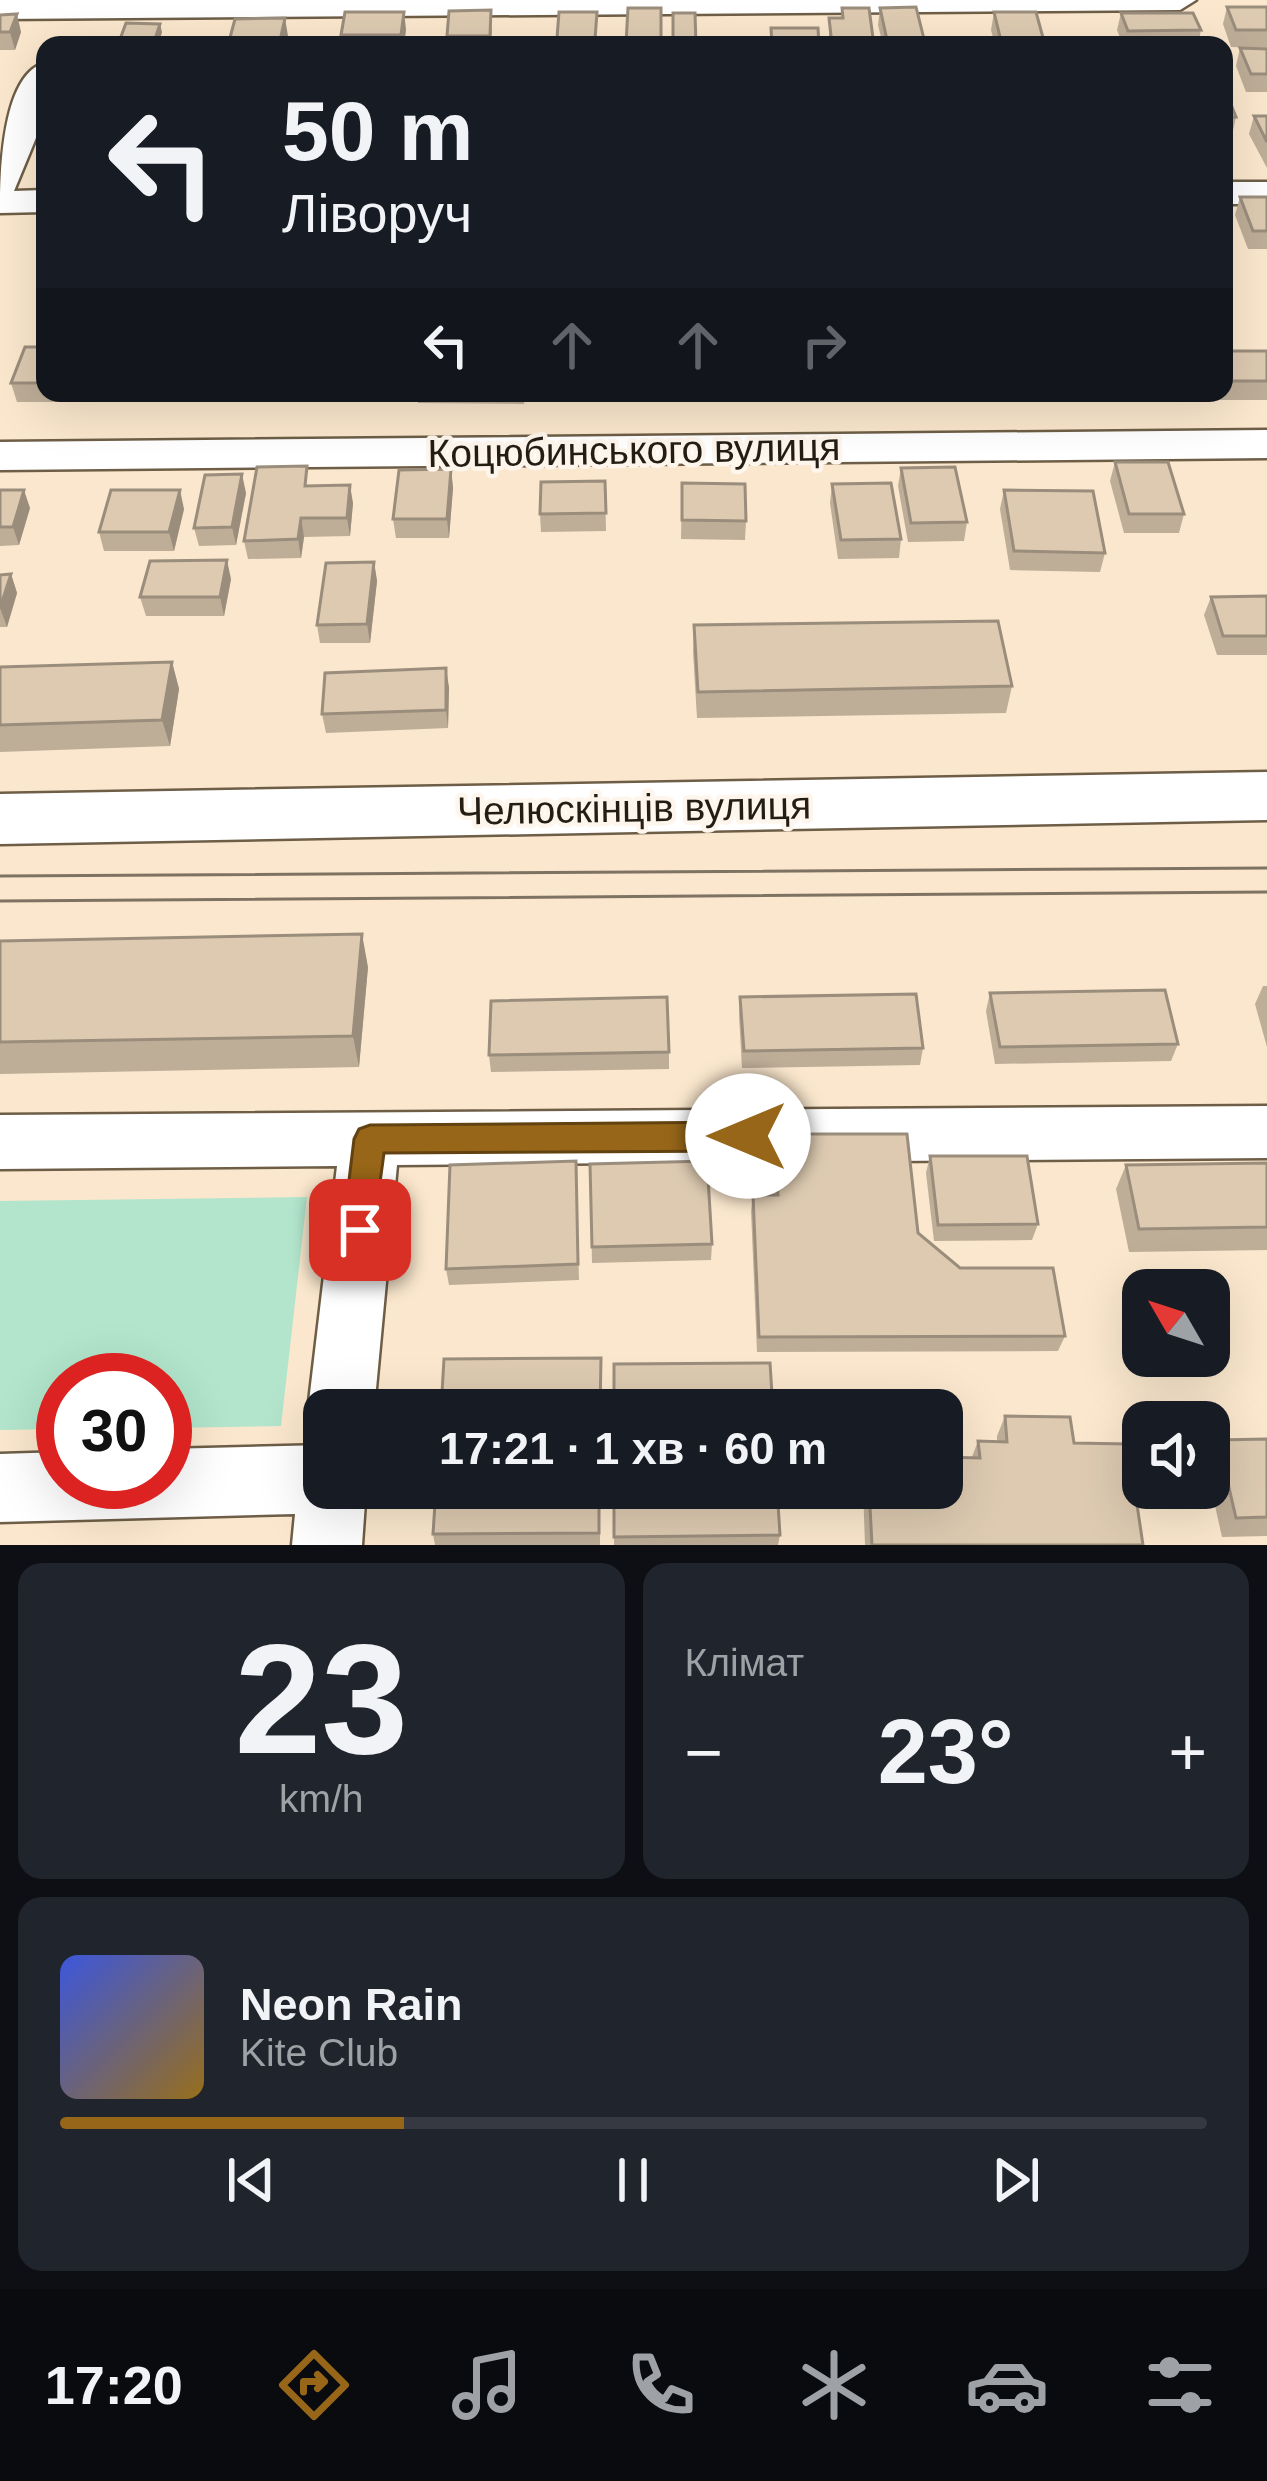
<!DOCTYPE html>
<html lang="uk">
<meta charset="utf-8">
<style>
body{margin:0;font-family:Arial,sans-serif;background:#20242c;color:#f1f3f6;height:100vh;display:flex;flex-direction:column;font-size:45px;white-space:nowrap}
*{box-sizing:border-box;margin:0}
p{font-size:39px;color:#9ea1a6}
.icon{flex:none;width:66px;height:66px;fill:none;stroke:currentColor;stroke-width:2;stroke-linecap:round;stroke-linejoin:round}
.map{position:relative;height:1545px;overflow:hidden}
.sheet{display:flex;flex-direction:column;gap:18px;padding:18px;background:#0d0f14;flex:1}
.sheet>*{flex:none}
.banner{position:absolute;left:36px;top:36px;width:1197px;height:366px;border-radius:24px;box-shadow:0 12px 48px #0002;background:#171b24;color:#f1f3f6;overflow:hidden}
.needle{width:78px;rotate:309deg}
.fabs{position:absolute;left:1122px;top:1269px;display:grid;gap:24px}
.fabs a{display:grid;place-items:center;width:108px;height:108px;border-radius:24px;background:#171b24;box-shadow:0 12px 48px #0002;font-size:60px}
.speed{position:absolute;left:36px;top:1353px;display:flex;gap:24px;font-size:60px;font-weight:700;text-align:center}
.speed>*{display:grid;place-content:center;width:156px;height:156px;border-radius:50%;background:#171b24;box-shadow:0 12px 48px #0002;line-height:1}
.speed .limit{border:18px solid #d22;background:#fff;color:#111}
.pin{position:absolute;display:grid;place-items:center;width:102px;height:102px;color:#fff;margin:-51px;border-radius:24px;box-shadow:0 6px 18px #0006}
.me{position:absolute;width:132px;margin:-66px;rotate:270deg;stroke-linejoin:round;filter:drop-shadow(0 0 9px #0008)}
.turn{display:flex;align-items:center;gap:42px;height:252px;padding:0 48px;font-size:54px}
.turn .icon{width:156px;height:156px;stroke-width:2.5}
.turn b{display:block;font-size:84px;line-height:102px}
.lanes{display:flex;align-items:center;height:114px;padding:0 48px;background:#0003;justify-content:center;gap:60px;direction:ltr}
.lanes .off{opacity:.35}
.big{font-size:90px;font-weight:800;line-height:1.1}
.sheet .widget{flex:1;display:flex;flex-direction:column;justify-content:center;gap:18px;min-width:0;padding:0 42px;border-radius:24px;background:#20242c}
.sheet .dial{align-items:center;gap:0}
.dial b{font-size:156px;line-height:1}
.song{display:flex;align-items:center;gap:36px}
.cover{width:144px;height:144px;border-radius:18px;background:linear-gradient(135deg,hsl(230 70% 55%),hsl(40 70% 35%))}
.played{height:12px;border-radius:6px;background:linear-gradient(90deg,#976618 30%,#363941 30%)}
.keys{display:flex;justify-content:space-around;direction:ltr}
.heat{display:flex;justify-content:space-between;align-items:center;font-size:66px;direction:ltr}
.sheet .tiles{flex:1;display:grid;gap:18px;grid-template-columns:1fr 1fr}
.widget:last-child{grid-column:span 2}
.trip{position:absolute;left:303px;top:1389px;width:660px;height:120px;border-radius:24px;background:#171b24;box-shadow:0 12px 48px #0002;font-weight:800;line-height:120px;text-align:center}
.menu{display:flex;height:192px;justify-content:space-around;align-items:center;background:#090b0e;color:#9ea1a6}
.menu .icon{width:84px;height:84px}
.menu .active{color:#976618}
.menu b{font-size:54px;color:#f1f3f6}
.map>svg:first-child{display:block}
</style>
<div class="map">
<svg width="1267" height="1545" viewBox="0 0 1267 1545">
<rect width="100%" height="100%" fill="#fae7cd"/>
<polygon fill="#b2e5cc" points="307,1197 281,1426 165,1428 165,1380 63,1380 63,1429 0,1430 0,1201"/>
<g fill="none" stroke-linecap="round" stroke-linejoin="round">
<defs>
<g id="minor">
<polygon points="0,0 1196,0 1180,10 0,19"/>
<path d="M45,63v53l-31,75 31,-1v22l-45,1c0,-37 1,-139 45,-150z"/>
<rect x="1224" y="182" width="43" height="22"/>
<polygon points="1267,430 1267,458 0,470 0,442"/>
<polygon points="1267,1106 1267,1158 397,1165 374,1410 324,1410 324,1436 308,1410 337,1166 0,1169 0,1115"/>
<polygon points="324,1445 324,1488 366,1488 362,1545 292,1545 295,1514 0,1522 0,1454 63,1452 63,1482 165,1482 165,1449"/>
</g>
<polygon id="major" points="1267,772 1267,820 0,844 0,794"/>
</defs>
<use href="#minor" stroke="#6e5e47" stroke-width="5"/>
<use href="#major" stroke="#6e5e47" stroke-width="5"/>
<use href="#minor" fill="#fff" fill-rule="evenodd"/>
<use href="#major" fill="#fff" fill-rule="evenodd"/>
<g stroke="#7e7262" stroke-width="3">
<polyline points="0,876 1267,868"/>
<polyline points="0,901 1267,892"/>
</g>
</g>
<g fill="#beae98">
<polygon points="1227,7 1267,7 1267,48 1231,47 1223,24"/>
<polygon points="842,8 873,38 873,45 829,45 829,18 841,18"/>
<polygon points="880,8 924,39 923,45 883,45 878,25"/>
<polygon points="559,12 597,12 596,45 557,45"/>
<polygon points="994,12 1045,45 995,45 991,30"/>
<polygon points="1121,13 1201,30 1198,45 1123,45 1117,30"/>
<polygon points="0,15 21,32 15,50 0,50"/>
<polygon points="492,27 492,45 448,45 447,36"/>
<polygon points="406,29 404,45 342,45 341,35"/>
<polygon points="162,32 158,45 120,45 119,42"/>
<polygon points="1240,48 1267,49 1267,92 1246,92 1236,66"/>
<polygon points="1224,87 1236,117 1232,135 1224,135"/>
<polygon points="1254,116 1267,116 1267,168 1249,134"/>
<polygon points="1240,197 1267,197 1267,249 1248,249 1235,215"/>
<polygon points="45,347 45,393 132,393 129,402 17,402 11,383"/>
<polygon points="1224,351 1267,351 1267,400 1218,400 1215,393 1224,393"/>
<polygon points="162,393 242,393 241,400 164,401"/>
<polygon points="324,393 396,393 395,401 325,402"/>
<polygon points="417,393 526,393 524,404 418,403"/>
<rect x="715" y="393" width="103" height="3"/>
<polygon points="1018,393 1083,393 1019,395"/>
<polygon points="1130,393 1189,393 1188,398 1132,398"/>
<polygon points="1115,462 1184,514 1179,533 1124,533 1110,481"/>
<polygon points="901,468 967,522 964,541 908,542 898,486"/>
<polygon points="451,469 453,488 449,538 396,538 393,519"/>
<polygon points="605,481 606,531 541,532 540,514"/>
<polygon points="682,483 746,521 745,540 681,539"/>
<polygon points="832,484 901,539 899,558 838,559 830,503"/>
<polygon points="311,486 353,503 350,536 304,537 301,558 248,559 244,541"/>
<polygon points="0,490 30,508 19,545 0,546"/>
<polygon points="1004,490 1105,553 1100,572 1010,570 1000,509"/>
<polygon points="246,493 236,545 199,546 194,528"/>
<polygon points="184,509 174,551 104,551 99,532"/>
<polygon points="374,562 377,581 370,643 320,643 317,625"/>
<polygon points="11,574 17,593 7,627 0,627 0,575"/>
<polygon points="231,579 224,616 146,616 140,597"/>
<polygon points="1267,596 1267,655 1217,655 1204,615 1211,597"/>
<polygon points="694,625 1012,686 1006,713 697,718 693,652"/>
<polygon points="172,662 179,689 170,746 0,752 0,667"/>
<polygon points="449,687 448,728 326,733 322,714"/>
<polygon points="0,941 368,967 359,1067 0,1074"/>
<polygon points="1263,986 1267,986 1267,1047 1255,1004"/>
<polygon points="990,993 1178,1044 1171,1061 995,1064 986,1011"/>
<polygon points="740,997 923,1048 920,1065 742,1068 739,1015"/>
<polygon points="669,1052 669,1069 491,1072 489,1055"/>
<polygon points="774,1134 918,1233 960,1268 1065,1336 1058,1351 757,1352 751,1211 753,1195 775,1195 772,1151"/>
<polygon points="930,1156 1038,1224 1032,1240 934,1241 926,1173"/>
<polygon points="576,1161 579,1280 449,1285 446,1269"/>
<polygon points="1267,1163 1267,1250 1129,1252 1116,1189 1126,1165"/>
<polygon points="590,1164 712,1244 711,1260 592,1263"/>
<polygon points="1005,1416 1074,1443 1143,1545 865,1545 863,1488 942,1488 972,1457 978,1441 997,1442 997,1436"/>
<polygon points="1267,1439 1267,1536 1222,1537 1209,1479 1209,1454 1218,1440"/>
<polygon points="600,1488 600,1545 435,1545 433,1534"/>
<polygon points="614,1488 780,1535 778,1545 614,1545"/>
</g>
<g fill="#9b8d7c">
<polygon points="404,12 406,29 404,45 402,45 401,35"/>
<polygon points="17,14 21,32 15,50 10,32"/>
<polygon points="285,18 288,36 286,45 279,45"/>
<polygon points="160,24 162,32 158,45 154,45 154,42"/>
<polygon points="451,469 453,488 449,538 447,519"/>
<polygon points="242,474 246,493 236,545 232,527"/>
<polygon points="350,485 353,503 350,536 347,518"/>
<polygon points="24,490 30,508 19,545 13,527"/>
<polygon points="180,490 184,509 174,551 169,532"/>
<polygon points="301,518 304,537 301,558 298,539"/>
<polygon points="227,560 231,579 224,616 220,597"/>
<polygon points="374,562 377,581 370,643 367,624"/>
<polygon points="11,574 17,593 7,627 0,608"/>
<polygon points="172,662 179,689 170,746 162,720"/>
<polygon points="446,668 449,687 448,728 446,710"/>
<polygon points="362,934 368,967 359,1067 353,1036"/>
</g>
<g fill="#ddcab1" stroke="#9b8d7c" stroke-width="3">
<polygon points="916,7 924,39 887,40 880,8"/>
<polygon points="1227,7 1267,7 1267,30 1236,30"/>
<polygon points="628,8 661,8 661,44 626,44"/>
<polygon points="842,8 869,8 873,38 855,38 856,45 832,45 829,18 843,18"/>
<polygon points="491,10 490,36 447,36 449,11"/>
<polygon points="345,12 404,12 401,35 341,35"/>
<polygon points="559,12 597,12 595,39 557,38"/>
<polygon points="994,12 1036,12 1045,45 1002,45"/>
<polygon points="673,13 695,13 696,45 673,45"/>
<polygon points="1121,13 1193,13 1201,30 1128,31"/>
<polygon points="17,14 10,32 0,32 0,15"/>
<polygon points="285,18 279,45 228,45 235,19"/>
<polygon points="126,23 160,24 154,42 119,42"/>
<polygon points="771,28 818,28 819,45 772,45"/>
<polygon points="1240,48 1267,49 1267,74 1251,74"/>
<polygon points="1224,87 1236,117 1224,117"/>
<polygon points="1254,116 1267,116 1267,142"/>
<polygon points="1240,197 1267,197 1267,231 1253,231"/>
<polygon points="25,347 45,347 45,383 11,383"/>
<rect x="1224" y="351" width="43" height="30"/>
<polygon points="1115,462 1168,462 1184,514 1129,514"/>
<polygon points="307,466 305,486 350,485 347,518 301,518 298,539 244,541 257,467"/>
<polygon points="955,467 967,522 911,523 901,468"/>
<polygon points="451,469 447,519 393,519 399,470"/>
<polygon points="242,474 232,527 194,528 205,475"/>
<polygon points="605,481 606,513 540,514 541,482"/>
<polygon points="682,483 745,484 746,521 682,520"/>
<polygon points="891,483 901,539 841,540 832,484"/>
<polygon points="0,490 24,490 13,527 0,527"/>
<polygon points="111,490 180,490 169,532 99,532"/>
<polygon points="1004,490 1093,491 1105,553 1014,551"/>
<polygon points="227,560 220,597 140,597 150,561"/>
<polygon points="374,562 367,624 317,625 326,563"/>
<polygon points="11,574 0,608 0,575"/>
<polygon points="1267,596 1267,636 1223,636 1211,597"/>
<polygon points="998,621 1012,686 698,692 694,625"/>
<polygon points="172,662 162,720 0,725 0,667"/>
<polygon points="446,668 446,710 322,714 325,673"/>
<polygon points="362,934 353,1036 0,1042 0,941"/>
<polygon points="1165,990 1178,1044 1000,1047 990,993"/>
<polygon points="916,994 923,1048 744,1051 740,997"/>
<polygon points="667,997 669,1052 489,1055 491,1001"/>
<polygon points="774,1134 907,1134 918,1233 960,1268 1053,1268 1065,1336 759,1337 753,1195 778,1195"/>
<polygon points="930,1156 1027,1156 1038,1224 938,1225"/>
<polygon points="576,1161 578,1264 446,1269 450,1165"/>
<polygon points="707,1161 712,1244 592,1247 590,1164"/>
<polygon points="1267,1163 1267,1227 1139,1229 1126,1165"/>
<polygon points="601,1358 600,1410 441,1410 444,1359"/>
<polygon points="770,1363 773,1410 614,1410 614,1364"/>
<polygon points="1005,1416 1070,1417 1074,1443 1128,1444 1143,1545 872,1545 869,1488 942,1488 942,1457 980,1458 978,1441 1007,1442"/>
<polygon points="1267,1439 1267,1517 1236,1518 1218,1440"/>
<polygon points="436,1488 599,1488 599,1533 433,1534"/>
<polygon points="614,1488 777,1488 780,1535 614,1537"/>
</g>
<polygon fill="#976618" stroke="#624210" stroke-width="3" points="748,1122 759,1126 764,1136 759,1146 748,1151 384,1153 372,1241 360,1245 348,1241 343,1230 354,1139 359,1129 370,1125"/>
<g text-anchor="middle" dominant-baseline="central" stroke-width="9" stroke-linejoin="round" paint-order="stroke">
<g font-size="39" fill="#241d14" stroke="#fef6ec">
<text transform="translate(634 450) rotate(-1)">Коцюбинського вулиця</text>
<text transform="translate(634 808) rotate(-1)">Челюскінців вулиця</text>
</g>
</g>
</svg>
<div class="fabs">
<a><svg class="needle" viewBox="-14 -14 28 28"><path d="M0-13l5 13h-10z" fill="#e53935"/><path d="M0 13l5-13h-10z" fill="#9ea1a6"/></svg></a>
<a><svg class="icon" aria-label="sound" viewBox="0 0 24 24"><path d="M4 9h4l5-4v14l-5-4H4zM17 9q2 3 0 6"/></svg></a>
</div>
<div class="speed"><div class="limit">30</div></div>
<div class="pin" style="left:360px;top:1230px;background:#d93025"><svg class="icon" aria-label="arrive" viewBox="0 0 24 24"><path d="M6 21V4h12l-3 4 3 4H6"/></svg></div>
<svg class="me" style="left:748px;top:1136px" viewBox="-20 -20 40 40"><circle r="19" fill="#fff"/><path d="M0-13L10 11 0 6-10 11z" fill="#976618"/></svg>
<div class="trip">17:21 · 1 хв · 60 m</div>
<div class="banner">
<div class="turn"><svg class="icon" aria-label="left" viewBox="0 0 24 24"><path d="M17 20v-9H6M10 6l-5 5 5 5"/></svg><div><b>50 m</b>Ліворуч</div></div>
<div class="lanes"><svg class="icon" aria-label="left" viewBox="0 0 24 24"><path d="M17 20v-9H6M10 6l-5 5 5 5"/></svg><svg class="icon off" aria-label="ahead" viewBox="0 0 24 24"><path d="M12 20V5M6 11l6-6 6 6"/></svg><svg class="icon off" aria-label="ahead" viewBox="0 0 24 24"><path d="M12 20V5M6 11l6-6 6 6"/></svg><svg class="icon off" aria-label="right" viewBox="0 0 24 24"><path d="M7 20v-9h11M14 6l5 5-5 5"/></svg></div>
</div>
</div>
<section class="sheet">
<div class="tiles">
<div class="widget dial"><b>23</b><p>km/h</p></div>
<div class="widget"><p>Клімат</p>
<div class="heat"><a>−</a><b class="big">23°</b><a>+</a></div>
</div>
<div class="widget">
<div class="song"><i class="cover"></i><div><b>Neon Rain</b><p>Kite Club</p></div></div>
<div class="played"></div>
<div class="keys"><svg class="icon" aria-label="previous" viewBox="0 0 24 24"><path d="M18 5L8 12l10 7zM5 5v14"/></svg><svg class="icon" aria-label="pause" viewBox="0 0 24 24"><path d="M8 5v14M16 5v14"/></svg><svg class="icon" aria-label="next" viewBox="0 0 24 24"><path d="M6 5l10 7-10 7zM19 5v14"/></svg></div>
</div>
</div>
</section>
<nav class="menu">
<b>17:20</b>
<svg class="icon active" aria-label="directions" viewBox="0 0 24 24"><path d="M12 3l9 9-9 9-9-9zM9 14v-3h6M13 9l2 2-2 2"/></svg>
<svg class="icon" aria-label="music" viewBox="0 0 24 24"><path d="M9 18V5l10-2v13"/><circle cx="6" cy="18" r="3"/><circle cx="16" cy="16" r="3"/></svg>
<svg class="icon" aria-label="phone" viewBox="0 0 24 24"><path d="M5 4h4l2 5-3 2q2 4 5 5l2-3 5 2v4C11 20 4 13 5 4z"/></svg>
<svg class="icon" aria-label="climate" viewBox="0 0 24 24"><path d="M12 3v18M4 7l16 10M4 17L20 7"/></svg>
<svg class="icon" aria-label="car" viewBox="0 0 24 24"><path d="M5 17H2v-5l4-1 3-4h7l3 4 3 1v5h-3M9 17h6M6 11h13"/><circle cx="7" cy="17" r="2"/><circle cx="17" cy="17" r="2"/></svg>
<svg class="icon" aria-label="filters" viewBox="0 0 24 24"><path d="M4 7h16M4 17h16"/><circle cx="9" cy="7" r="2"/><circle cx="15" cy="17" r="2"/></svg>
</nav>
